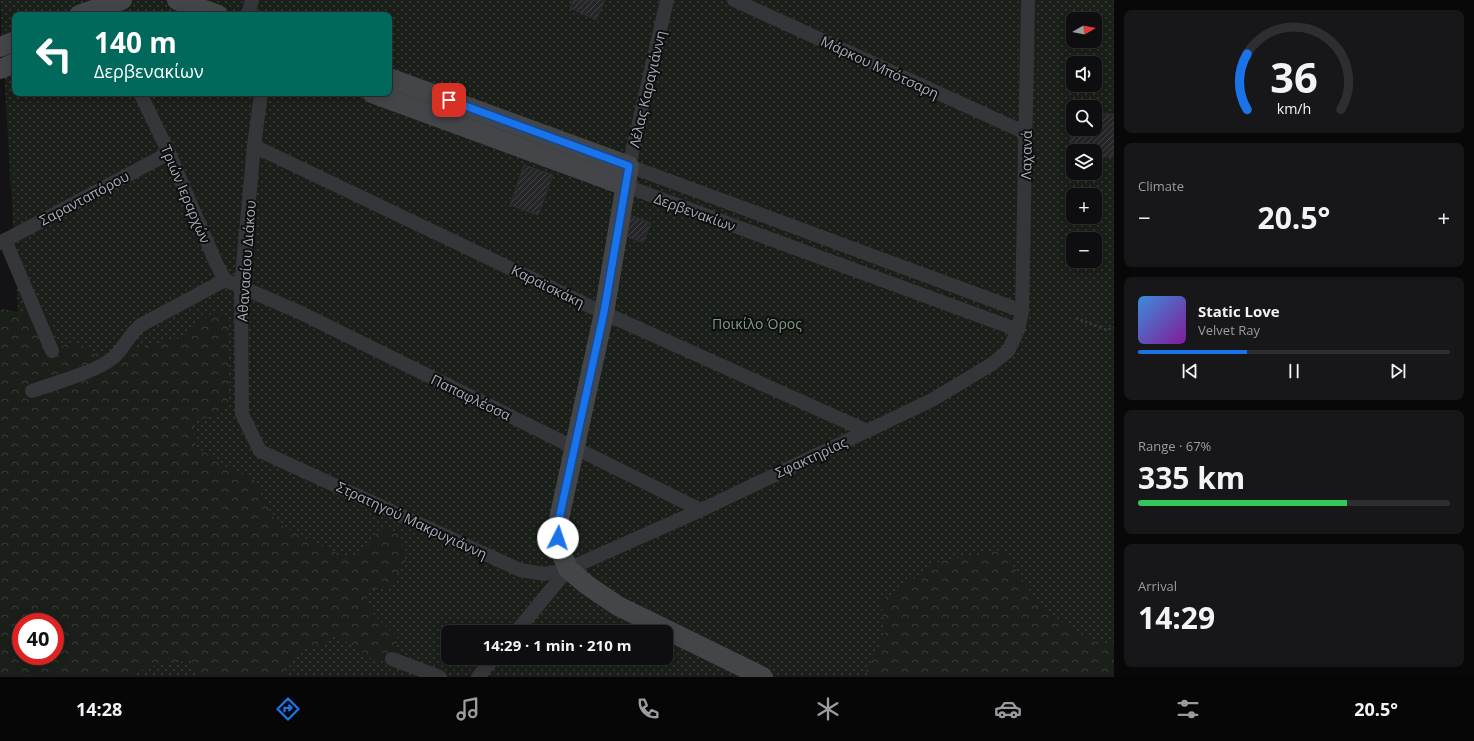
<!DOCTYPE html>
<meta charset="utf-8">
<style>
body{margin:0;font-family:"Open Sans",sans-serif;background:#171719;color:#f1f3f6;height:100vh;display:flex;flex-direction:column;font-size:15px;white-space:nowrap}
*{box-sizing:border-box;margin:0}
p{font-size:13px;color:#9b9c9f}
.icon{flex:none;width:22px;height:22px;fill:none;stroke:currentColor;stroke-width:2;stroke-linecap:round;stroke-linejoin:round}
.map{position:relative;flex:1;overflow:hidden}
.side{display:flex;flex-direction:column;gap:10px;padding:10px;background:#080809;width:360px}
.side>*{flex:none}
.hud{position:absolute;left:12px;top:12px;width:380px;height:84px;border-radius:8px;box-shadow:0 2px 10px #0003,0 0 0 1px #2e2e30;background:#00695c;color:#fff;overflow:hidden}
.needle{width:26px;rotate:81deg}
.tools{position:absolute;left:1066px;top:12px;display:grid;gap:8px}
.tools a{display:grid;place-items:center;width:36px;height:36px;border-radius:8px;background:#0e0e10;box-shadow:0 2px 10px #0003,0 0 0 1px #2e2e30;font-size:20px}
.speed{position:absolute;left:12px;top:613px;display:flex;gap:8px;font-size:20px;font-weight:700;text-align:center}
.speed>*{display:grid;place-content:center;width:52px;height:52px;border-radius:50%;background:#0e0e10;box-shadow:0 2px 10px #0003,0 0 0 1px #2e2e30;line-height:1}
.speed .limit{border:6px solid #d22;background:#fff;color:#111}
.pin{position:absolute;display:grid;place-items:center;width:34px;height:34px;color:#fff;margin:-17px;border-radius:8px;box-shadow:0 2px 6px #0006}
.me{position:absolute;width:44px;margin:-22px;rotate:4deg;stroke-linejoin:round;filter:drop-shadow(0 0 3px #0008)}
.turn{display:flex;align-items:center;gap:14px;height:84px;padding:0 16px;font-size:18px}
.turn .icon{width:52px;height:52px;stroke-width:2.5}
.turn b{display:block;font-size:28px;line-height:34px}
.big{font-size:30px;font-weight:700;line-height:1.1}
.side .card{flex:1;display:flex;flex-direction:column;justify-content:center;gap:6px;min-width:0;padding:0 14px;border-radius:8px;background:#171719}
.side .dial{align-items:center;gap:0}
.dial svg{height:104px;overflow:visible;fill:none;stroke:#2e2e30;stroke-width:7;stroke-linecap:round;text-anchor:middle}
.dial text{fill:#f1f3f6;stroke:none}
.song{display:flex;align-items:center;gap:12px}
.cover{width:48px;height:48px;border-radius:6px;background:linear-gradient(135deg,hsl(210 70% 55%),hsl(290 70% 35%))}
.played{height:4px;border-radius:2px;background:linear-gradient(90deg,#1a73e8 35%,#2e2e30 35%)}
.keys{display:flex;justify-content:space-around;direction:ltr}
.heat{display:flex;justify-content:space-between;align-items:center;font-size:22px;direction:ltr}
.charge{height:6px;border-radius:3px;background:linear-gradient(90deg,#34c759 67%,#2e2e30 0)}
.trip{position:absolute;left:441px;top:625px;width:232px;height:40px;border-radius:8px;background:#0e0e10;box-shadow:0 2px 10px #0003,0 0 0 1px #2e2e30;font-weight:700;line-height:40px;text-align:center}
.menu{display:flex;height:64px;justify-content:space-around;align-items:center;background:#060606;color:#9b9c9f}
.menu .icon{width:28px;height:28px}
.menu .current{color:#1a73e8}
.menu b{font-size:18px;color:#f1f3f6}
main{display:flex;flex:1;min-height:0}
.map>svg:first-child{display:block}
</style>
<main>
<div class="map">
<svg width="1114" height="677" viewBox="0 0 1114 677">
<defs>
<pattern id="grass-dots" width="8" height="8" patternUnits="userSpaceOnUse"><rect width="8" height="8" fill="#1a1f1a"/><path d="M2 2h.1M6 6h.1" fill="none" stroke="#383d39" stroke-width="1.8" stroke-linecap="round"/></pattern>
<pattern id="forest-crowns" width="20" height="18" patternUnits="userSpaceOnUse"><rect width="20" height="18" fill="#1a1f1a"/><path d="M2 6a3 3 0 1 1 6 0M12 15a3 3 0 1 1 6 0" fill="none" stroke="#383d39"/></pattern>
<pattern id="building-hatch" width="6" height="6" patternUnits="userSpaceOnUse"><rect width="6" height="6" fill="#262629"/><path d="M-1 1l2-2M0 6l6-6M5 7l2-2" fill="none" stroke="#424346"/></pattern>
</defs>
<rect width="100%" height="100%" fill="#131315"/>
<path fill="url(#grass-dots)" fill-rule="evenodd" d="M0,0h1114v677h-1075l16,-21v-34h-19zM15,15h374v78h-374zM1073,19h22v22h-22zM1073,63h22v22h-22zM1073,107h22v22h-22zM1073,151h22v22h-22zM1073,195h22v22h-22zM1073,239h22v22h-22zM448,632h218v26h-218z"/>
<g fill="url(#forest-crowns)" fill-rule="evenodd">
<path d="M0,309l48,7 12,31 14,-6 27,14 42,-7 43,-14 30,-24 13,7 -1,88 -12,11 -24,4 4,27 32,21 25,11 22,42 27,16 44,20 16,-4 19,-26 19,6 6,30 -18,24 -25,4 11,24 24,22 -3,18 -22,5 -37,-25 -16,11 -21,4 -16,27h-87l-4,-17 -45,7 -17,10h-130zM21,622h34v34h-34z"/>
<polygon points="1002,550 1040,605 1082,637 1114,645 1114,677 870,677 866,672 885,635 881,601 938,562"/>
</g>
<g fill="url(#building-hatch)" stroke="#2d2e31">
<polygon points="573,0 605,0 596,20 570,8"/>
<polygon points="1070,114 1073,114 1073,129 1095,129 1095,114 1114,114 1114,157 1095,157 1095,151 1073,151 1073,157 1071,157"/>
<polygon points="524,165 553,175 538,215 510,205"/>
<polygon points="628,214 651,223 643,243 620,233"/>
</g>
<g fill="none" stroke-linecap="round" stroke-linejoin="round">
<polyline stroke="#3a3d40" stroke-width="2.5" stroke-dasharray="2 3" stroke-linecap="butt" points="1076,318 1107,330 1114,327"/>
<g stroke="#343639" stroke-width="14">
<polyline points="667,0 629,166 1022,311"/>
<polyline points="734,0 1026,133"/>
<polyline points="248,15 252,0"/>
<polyline points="140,93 169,153 216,263 225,280 299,312 701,510"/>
<polyline points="261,93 254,146 241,286 242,414 260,451 520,570 545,574 568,569 701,510 932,400 992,364 1008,351 1018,330 1022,311 1028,0"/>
<polyline points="254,146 604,313 867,431"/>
<polyline points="626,186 1018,330"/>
<polyline points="5,240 52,351"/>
<polyline points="0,243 169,153"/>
<path d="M32,391c20,-7 67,-20 82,-34 11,-10 14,-22 27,-32l84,-45"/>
<polyline points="516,632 568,569"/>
<polyline points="392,659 440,677"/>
<polyline points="478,677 494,658"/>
</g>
<g stroke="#434549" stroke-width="20">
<polyline points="177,0 218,15"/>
<polyline points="79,15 122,0"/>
<polyline points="0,47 15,41"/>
<polyline points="0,69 15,63"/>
<polyline points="389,78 629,166 604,313 557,528 559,547 568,569 587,585 618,606 763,677"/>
<polyline points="372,93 626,186"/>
</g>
</g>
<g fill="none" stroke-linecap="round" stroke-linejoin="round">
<defs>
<polyline id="route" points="449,100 629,166 604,312 557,528 558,538"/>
</defs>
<use href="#route" stroke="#114b97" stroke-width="10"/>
<use href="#route" stroke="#1a73e8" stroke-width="7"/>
</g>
<g text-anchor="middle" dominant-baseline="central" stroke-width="4" stroke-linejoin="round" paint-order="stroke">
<g font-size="14" fill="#a6abb4" stroke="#0e0e10">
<text transform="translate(880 67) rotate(25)">Μάρκου Μπότσαρη</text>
<text transform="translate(647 89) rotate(-77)">Λέλας Καραγιάννη</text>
<text transform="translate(1026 155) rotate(-89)">Λαχανά</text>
<text transform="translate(186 194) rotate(67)">Τριών Ιεραρχών</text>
<text transform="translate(84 198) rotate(-28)">Σαρανταπόρου</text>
<text transform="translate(695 212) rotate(20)">Δερβενακίων</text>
<text transform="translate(246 261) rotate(-86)">Αθανασίου Διάκου</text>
<text transform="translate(548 286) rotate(26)">Καραϊσκάκη</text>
<text transform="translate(471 397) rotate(26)">Παπαφλέσσα</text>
<text transform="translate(811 457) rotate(-25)">Σφακτηρίας</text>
<text transform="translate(412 520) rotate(25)">Στρατηγού Μακρυγιάννη</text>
</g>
<g font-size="14" fill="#7f9e7e" stroke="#0e0e10">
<text x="757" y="323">Ποικίλο Όρος</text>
</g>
</g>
</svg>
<div class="tools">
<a><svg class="needle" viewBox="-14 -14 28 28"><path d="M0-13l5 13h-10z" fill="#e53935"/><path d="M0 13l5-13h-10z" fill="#9b9c9f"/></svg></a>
<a><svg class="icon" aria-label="sound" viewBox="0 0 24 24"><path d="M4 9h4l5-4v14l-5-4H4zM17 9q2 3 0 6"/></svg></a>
<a><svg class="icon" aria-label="search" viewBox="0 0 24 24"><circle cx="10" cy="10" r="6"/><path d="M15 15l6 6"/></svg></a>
<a><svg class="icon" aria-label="layers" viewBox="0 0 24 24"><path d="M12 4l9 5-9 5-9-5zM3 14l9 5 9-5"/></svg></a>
<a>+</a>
<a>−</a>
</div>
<div class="speed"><div class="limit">40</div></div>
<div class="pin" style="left:449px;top:100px;background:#d93025"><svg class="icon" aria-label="arrive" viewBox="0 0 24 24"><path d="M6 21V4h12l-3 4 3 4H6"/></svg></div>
<svg class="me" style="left:558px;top:538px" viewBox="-20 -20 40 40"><circle r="19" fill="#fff"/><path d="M0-13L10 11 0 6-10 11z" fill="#1a73e8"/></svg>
<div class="trip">14:29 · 1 min · 210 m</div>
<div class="hud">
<div class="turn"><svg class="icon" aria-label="left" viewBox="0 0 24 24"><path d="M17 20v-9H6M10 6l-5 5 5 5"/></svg><div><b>140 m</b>Δερβενακίων</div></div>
</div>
</div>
<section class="side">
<div class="card dial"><svg viewBox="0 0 100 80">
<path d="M14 69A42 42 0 1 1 86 69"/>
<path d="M14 69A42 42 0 0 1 14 26" stroke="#1a73e8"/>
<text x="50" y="56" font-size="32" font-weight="700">36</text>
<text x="50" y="72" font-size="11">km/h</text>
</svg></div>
<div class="card"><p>Climate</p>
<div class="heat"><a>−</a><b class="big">20.5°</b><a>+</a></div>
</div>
<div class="card">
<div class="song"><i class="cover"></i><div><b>Static Love</b><p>Velvet Ray</p></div></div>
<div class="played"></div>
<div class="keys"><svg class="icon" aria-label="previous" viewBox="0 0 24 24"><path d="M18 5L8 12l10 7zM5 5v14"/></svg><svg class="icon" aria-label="pause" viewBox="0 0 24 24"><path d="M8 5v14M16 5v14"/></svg><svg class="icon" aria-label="next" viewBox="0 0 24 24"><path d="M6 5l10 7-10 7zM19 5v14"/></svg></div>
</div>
<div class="card"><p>Range · 67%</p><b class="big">335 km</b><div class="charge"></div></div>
<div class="card"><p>Arrival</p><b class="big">14:29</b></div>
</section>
</main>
<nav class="menu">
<b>14:28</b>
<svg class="icon current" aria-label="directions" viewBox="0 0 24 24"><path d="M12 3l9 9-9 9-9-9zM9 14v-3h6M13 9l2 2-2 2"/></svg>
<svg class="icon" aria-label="music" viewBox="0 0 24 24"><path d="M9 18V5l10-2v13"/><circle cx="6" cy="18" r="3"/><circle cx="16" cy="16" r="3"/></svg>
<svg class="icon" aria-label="phone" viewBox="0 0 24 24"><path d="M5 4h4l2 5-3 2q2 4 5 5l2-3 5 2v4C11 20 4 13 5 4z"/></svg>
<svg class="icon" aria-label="climate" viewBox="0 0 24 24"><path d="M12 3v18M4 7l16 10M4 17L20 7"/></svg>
<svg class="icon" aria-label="car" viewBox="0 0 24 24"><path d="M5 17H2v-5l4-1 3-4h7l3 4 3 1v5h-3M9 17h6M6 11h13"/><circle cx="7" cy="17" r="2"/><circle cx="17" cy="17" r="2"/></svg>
<svg class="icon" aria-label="filters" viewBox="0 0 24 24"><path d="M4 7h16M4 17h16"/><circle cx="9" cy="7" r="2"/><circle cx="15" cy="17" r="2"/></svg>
<b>20.5°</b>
</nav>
